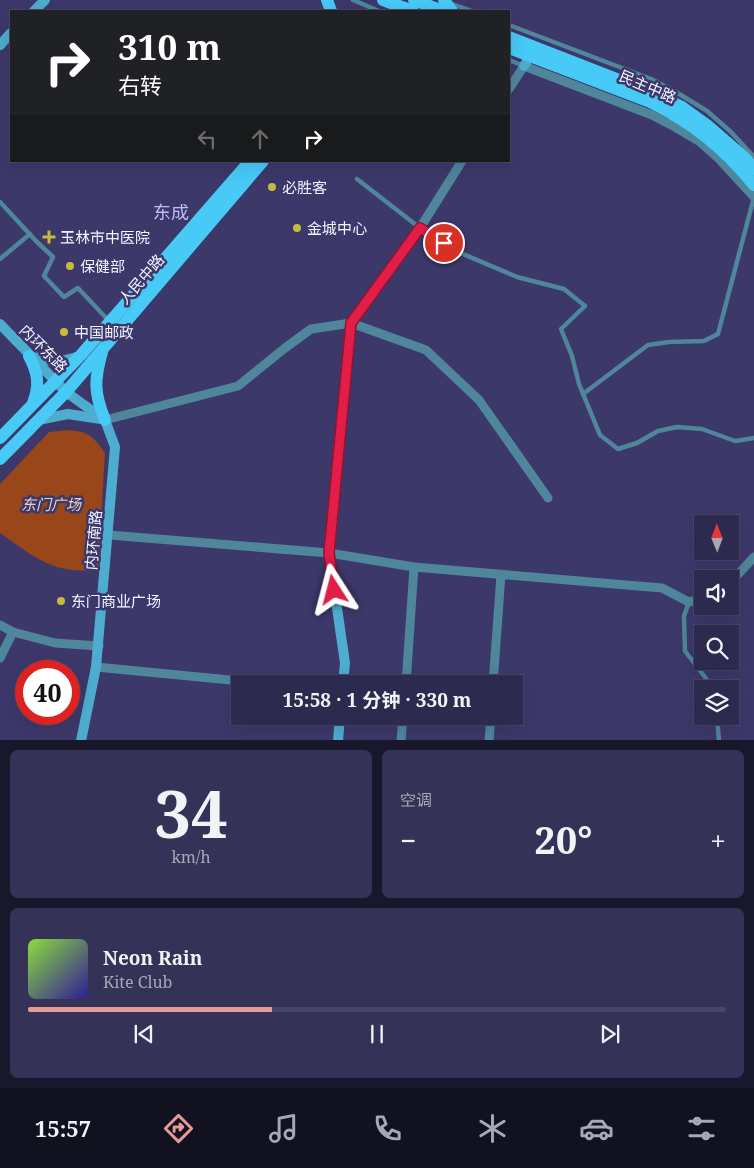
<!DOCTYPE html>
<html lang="zh">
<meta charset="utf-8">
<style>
body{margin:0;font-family:"Noto Serif","Noto Sans SC",serif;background:#353257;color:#f1f3f6;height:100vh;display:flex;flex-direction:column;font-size:19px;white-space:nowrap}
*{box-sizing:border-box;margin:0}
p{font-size:16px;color:#a7a7b7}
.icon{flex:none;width:28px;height:28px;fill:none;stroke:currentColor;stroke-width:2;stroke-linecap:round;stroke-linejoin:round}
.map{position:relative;height:740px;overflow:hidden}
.details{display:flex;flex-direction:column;gap:10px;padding:10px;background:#19172c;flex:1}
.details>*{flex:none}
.hud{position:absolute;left:10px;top:10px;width:500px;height:152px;border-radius:0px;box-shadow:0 5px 20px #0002,0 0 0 1px #484667;background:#202124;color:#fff;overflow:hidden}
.needle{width:32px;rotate:359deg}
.buttons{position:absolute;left:694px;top:515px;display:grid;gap:10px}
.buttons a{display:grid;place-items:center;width:45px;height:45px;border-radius:0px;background:#2d2a50;box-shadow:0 5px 20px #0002,0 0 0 1px #484667;font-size:25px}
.speed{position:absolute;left:15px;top:660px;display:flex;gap:10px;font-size:25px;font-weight:700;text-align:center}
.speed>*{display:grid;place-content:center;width:65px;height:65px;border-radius:50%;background:#2d2a50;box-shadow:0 5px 20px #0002,0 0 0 1px #484667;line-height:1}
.speed .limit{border:8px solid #d22;background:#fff;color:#111}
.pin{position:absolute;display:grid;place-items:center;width:42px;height:42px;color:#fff;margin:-21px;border:2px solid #fff;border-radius:50%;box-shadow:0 1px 5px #0007}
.me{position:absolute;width:55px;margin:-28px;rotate:351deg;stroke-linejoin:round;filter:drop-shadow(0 0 4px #0008)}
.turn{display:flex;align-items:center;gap:18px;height:105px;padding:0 25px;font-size:22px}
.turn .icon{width:65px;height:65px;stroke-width:2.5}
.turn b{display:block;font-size:35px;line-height:42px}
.lanes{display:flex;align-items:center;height:48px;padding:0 25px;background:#0003;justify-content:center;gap:25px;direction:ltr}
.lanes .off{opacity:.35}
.big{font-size:38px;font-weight:700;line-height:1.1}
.details .card{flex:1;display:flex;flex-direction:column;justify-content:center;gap:8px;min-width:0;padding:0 18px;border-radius:8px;background:#353257}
.details .dial{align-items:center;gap:0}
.dial b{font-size:65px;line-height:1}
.song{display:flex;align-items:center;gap:15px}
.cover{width:60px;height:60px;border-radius:8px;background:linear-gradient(135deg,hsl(90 70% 55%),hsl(250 70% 35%))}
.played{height:5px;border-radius:2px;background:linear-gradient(90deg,#e69b98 35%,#484667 35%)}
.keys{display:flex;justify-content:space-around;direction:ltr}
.heat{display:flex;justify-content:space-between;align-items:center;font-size:28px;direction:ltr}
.details .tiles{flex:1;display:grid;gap:10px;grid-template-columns:1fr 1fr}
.card:last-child{grid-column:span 2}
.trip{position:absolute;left:231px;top:675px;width:292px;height:50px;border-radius:0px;background:#2d2a50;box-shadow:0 5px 20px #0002,0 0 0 1px #484667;font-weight:700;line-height:50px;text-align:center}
.menu{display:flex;height:80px;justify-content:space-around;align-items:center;background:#121120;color:#a7a7b7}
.menu .icon{width:35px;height:35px}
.menu .on{color:#e69b98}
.menu b{font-size:22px;color:#f1f3f6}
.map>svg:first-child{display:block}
</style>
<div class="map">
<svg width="754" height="741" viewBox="0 0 754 741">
<rect width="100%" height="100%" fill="#3c386a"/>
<path fill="#98461a" d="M70,430c19,2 24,7 35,23l-7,117c-46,4 -62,-12 -98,-37v-49l49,-52z"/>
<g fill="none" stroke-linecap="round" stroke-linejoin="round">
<g stroke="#4f869c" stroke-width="4.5">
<polyline points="353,0 379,11"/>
<polyline points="452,4 472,11"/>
<polyline points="509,25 651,79 676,92 707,111 731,132 754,157"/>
<polyline points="509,60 524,66"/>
<polyline points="357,179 420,228 456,251 517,277 564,289 585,306 561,329 572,356 579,384 600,435 618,449 637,443 658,431 677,427 702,429 735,441 754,438"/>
<polyline points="0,202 36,241 53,257 44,276 64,297 78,288 109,321"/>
<polyline points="0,259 30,234"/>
<polyline points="583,394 648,345 669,342 704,341 718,334 754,197"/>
<polyline points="689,602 684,616 685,651 711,685 711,689"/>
<polyline points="717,716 719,741"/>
</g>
<g stroke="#4f869c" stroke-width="9">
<polyline points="509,89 524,66 652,115 673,126 700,142 719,159 754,197"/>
<polyline points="351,323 420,228 462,161"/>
<polyline points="105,420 238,386 285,348 311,329 351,323 426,350 479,400 548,498"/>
<polyline points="109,535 329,553 414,567 662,588 689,602 702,599"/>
<polyline points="730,583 754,557"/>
<polyline points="0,625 13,632 55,643 99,646"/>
<polyline points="0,658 13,632"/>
<polyline points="96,667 272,684"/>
<polyline points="406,684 414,567"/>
<polyline points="493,684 501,575"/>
<polyline points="401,741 403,716"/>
<polyline points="489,741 491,716"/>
</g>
<g stroke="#4eadcf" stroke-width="10">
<polyline points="34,11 45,0"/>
<polyline points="0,45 11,33"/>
<polyline points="524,66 530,56"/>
<polyline points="0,324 66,392 105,420 115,447 96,667 81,741"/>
<path d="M34,357c18,6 27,5 46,-1"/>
<polyline points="38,420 68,414 101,419"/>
<polyline points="343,684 345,663 329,553 351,323"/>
<polyline points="338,741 340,716"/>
</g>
<g stroke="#48caf7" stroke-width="12">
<polyline points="327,0 331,11"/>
<polyline points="383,0 413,11"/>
<polyline points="414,0 443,11"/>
<polyline points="444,0 452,11"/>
<polyline points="509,37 645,90 682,107 707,125 745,158 754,169"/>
<path d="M509,48l141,54c44,22 73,45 104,83"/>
<path d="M102,352c-8,28 -8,41 3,68"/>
<path d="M29,356c9,17 11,29 4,47"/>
<polyline points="0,438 81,355 250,161"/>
<polyline points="0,459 66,392 263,161"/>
</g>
</g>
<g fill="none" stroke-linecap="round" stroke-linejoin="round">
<defs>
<polyline id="route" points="334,590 329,553 351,323 420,228 444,243"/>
</defs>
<use href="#route" stroke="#92132f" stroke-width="12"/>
<use href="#route" stroke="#e11d48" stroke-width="9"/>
</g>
<g fill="#c5bc3d" stroke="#3c386a" stroke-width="2">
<circle cx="272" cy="187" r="5"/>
<circle cx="297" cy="228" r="5"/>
<path d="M46.5 229.5h5v5h5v5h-5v5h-5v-5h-5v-5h5z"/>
<circle cx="70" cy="266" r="5"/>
<circle cx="64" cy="332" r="5"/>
<circle cx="61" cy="601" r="5"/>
</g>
<g text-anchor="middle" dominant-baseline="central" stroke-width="5" stroke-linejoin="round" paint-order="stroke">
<g font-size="15" fill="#f2f3ff" stroke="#3c386a">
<text transform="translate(648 86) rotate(23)">民主中路</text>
<text transform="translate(141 279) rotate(-49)">人民中路</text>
<text transform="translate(44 348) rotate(45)">内环东路</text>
<text transform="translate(93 540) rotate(-85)">内环南路</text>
</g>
<g font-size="15" fill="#f2f3ff" stroke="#3c386a" text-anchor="start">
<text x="282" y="187">必胜客</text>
<text x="307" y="228">金城中心</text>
<text x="60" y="237">玉林市中医院</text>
<text x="80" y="266">保健部</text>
<text x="74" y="332">中国邮政</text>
<text x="71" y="601">东门商业广场</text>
</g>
<g font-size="15" font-style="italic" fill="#ecd0c3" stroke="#3c386a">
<text x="51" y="504">东门广场</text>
</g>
<g font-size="18" fill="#bdbcf7" stroke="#3c386a">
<text x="171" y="212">东成</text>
</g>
</g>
</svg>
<div class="buttons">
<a><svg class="needle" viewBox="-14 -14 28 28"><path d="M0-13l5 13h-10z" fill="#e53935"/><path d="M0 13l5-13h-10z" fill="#a7a7b7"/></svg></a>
<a><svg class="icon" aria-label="sound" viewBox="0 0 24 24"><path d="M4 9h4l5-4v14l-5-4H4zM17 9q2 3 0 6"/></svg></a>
<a><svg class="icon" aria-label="search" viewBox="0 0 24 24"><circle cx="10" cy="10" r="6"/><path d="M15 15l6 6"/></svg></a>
<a><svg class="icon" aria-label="layers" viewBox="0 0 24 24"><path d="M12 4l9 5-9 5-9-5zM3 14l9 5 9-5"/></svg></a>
</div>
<div class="speed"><div class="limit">40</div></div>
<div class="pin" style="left:444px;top:243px;background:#d93025"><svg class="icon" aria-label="arrive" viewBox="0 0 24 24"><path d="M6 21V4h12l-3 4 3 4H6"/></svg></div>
<svg class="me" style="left:334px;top:590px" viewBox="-20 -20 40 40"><path d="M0-17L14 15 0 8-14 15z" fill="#e11d48" stroke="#fff" stroke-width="4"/></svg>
<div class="trip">15:58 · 1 分钟 · 330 m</div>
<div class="hud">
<div class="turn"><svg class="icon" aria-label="right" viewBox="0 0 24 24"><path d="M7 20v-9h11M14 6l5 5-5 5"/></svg><div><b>310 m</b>右转</div></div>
<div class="lanes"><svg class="icon off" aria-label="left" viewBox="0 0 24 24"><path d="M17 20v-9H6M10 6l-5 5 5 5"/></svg><svg class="icon off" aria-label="ahead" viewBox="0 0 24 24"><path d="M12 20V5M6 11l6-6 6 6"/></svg><svg class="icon" aria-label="right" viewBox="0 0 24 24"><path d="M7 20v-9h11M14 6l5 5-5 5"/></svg></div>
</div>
</div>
<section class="details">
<div class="tiles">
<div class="card dial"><b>34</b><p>km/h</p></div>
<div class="card"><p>空调</p>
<div class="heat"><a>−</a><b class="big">20°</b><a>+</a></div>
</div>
<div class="card">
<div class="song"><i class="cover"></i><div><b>Neon Rain</b><p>Kite Club</p></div></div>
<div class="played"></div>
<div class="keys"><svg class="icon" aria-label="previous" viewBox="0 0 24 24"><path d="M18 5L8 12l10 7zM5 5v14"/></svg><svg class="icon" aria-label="pause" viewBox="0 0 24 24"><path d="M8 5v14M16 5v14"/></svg><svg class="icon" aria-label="next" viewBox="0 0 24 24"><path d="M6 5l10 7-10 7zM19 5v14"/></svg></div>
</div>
</div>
</section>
<nav class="menu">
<b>15:57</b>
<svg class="icon on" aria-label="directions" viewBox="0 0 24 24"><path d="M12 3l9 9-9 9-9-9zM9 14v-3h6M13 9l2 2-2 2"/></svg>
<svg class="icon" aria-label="music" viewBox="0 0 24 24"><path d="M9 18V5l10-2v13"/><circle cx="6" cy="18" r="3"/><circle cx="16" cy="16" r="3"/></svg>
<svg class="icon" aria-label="phone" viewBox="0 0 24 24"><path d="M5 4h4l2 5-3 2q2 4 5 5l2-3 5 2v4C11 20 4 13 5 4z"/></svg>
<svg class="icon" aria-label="climate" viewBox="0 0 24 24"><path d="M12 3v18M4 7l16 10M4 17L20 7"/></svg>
<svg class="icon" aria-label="car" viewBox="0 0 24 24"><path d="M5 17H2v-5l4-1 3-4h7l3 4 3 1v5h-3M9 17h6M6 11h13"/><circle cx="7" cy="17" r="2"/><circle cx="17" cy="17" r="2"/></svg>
<svg class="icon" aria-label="filters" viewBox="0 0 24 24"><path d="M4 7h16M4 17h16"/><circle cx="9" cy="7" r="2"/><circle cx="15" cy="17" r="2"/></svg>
</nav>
